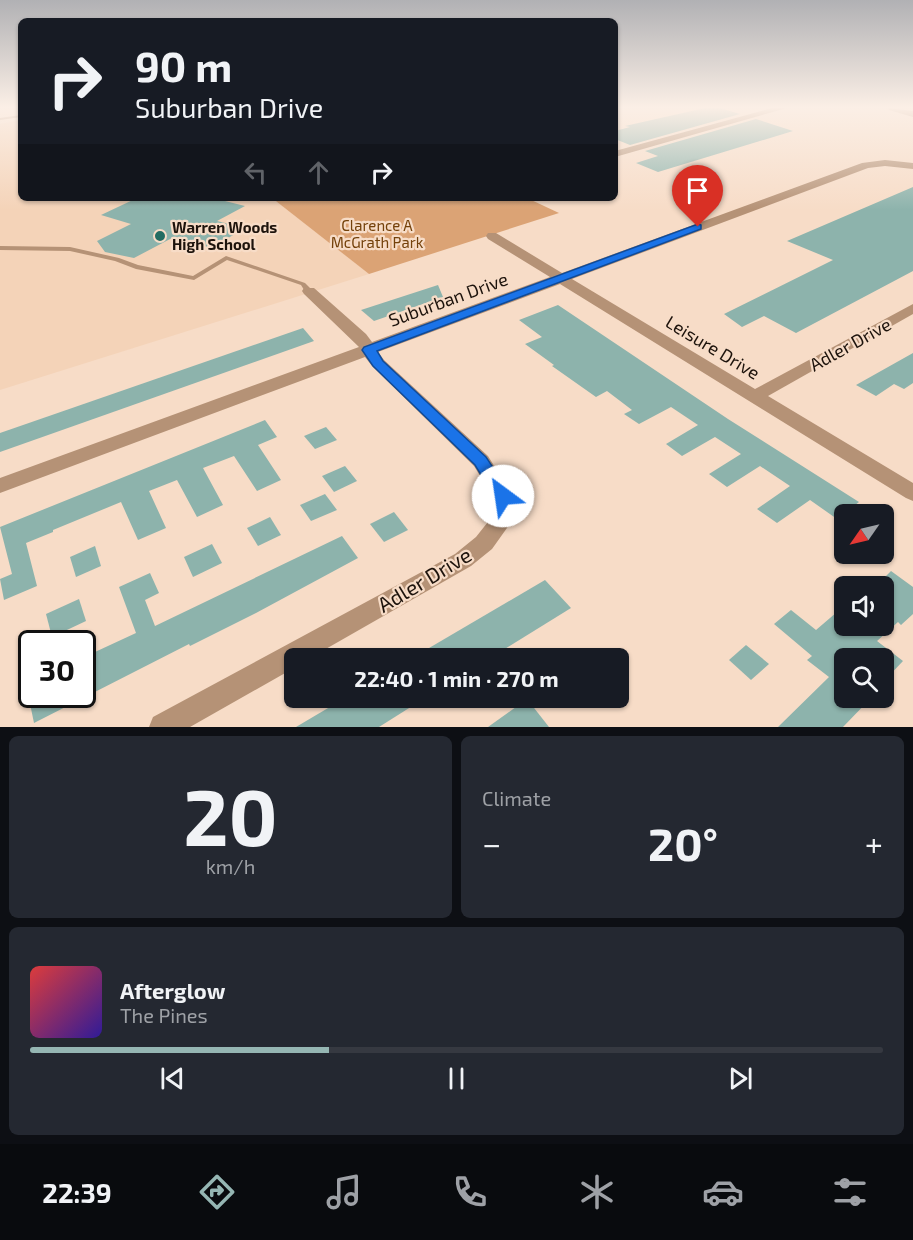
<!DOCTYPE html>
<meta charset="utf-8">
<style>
body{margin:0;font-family:"Exo 2",sans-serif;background:#242831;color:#f1f3f6;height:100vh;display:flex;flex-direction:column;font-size:22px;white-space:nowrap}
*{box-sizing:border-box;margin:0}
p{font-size:20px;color:#9ea1a6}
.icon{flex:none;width:33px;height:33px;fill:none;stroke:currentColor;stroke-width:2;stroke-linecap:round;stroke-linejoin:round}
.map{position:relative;height:727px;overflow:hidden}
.sheet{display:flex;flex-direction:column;gap:9px;padding:9px;background:#0d0f14;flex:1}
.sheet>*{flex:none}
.top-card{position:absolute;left:18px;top:18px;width:600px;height:183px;border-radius:9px;box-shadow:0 2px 4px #0004;background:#171b24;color:#f1f3f6;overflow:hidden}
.needle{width:39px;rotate:236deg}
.tools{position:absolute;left:834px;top:504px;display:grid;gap:12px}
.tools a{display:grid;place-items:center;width:60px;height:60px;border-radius:9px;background:#171b24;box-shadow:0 2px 4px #0004;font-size:30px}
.speed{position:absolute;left:18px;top:630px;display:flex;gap:12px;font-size:30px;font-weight:700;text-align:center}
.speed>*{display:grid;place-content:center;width:78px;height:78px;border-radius:50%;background:#171b24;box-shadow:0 2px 4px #0004;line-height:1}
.speed .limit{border:3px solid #111;border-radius:9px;background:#fff;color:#111}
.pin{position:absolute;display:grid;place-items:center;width:51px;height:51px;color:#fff;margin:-62px -26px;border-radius:50% 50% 50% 0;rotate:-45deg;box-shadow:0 0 6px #0007}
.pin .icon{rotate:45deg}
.me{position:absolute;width:66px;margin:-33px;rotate:329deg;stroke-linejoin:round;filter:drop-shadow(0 0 4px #0008)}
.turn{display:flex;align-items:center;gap:21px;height:126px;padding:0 18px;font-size:27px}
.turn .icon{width:78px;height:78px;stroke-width:2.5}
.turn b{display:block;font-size:42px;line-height:51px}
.lanes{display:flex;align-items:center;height:57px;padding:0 18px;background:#0003;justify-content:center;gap:30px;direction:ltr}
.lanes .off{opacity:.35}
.big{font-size:45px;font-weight:700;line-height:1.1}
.sheet .tile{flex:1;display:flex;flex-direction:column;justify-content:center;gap:9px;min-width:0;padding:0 21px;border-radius:9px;background:#242831}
.sheet .dial{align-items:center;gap:0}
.dial b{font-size:78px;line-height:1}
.song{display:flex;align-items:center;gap:18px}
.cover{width:72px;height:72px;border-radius:9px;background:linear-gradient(135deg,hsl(0 70% 55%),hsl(250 70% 35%))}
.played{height:6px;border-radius:3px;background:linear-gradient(90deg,#95b6b3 35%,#363941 35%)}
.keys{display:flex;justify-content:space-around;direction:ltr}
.heat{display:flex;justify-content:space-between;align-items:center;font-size:33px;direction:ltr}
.sheet .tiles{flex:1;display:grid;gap:9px;grid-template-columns:1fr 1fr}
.tile:last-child{grid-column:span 2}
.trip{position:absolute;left:284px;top:648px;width:345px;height:60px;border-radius:9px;background:#171b24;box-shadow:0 2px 4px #0004;font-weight:700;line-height:60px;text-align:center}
.tabs{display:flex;height:96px;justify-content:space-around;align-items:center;background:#090b0e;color:#9ea1a6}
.tabs .icon{width:42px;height:42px}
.tabs .selected{color:#95b6b3}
.tabs b{font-size:27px;color:#f1f3f6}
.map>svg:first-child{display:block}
</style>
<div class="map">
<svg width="913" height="727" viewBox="0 0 913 727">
<rect width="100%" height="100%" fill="#f7dcc7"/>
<polygon fill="#f4d3b8" points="21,120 21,198 272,198 369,274 0,390 0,124"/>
<polygon fill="#dba375" points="272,198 527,198 559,213 369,274"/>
<g fill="#8db3ac">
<polygon points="705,108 720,108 740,114 630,145 615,139 615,131 630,127 625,126"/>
<polygon points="756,119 793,131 658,172 636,163 658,156 645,151"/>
<polygon points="913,187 913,271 796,333 764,316 742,327 724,314 833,260 787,241"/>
<polygon points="137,198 213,198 245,206 217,221 246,228 210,248 182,238 177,241 172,238 134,258 105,252 97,241 131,224 101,215"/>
<polygon points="438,285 443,297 374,321 361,310"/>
<polygon points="558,305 728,419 859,502 837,519 810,500 777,523 757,509 790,486 760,466 727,487 709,474 741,454 715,437 682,456 666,444 698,425 671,407 639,424 624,414 632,410 607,391 596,397 552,366 554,365 525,344 542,337 519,320"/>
<polygon points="303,328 314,341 0,452 0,433"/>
<polygon points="913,353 913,383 904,389 894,384 876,396 856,385"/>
<polygon points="265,420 277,437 258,445 281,480 257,491 234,456 203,468 223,505 197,517 177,480 149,491 166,528 138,540 121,502 53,530 53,532 26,543 37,586 4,600 0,579 12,574 0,527"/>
<polygon points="326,427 337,440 315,449 304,436"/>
<polygon points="345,466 357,481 334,492 322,476"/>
<polygon points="325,494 337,510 311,521 300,505"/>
<polygon points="394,512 408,530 384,542 370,524"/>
<polygon points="270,517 281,535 258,546 247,528"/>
<polygon points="342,536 358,558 256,613 190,646 189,644 34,723 28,694 82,694 82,658 136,633 119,587 150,573 159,593 145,600 155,626"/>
<polygon points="212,544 222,563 193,577 184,557"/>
<polygon points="95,546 101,566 76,577 70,557"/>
<polygon points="891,571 913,587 913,614 901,625 898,622 877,641 903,661 884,681 884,658 844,658 844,698 871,698 843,727 778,727 829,677 807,660 812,656 774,624 791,610 816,630 844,606 844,626 884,626 884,578"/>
<polygon points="545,580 571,608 490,658 412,658"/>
<polygon points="79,599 86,621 52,637 46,614"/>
<polygon points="746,645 769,664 751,680 729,660"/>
<polygon points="345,698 425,698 379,727 296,727"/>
<polygon points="527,699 549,727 488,727"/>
</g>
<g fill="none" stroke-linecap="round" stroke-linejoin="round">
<g fill="#b59276" fill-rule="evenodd">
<polygon points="21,115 21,117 0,120 0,118"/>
<polygon points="0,246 70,247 119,258 138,265 193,276 226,256 305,283 313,291 309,293 306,293 301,285 227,260 194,280 136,269 115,261 70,251 0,250"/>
</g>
<g fill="#b59276" fill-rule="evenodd">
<polygon points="772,108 787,108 615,157 615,151"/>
<polygon points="885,160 913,163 913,169 885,166 868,168 572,279 755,389 913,304 913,314 768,396 913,483 913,501 906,498 560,284 378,352 384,360 488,456 513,496 517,514 492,549 471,566 310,658 294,658 294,668 190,727 149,727 153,717 455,554 476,537 495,513 493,497 474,466 372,366 365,357 0,493 0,478 359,347 304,294 302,291 304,288 314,288 366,334 372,342 550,277 488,239 486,236 488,233 496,233 562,273 862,163"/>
</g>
<polygon fill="#b59276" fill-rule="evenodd" points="888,108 913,111 913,117 889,110"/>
</g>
<linearGradient id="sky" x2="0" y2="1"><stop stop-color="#b1b1b4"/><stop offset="0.51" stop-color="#fbefe6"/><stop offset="1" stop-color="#fbefe6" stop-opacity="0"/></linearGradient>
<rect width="913" height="210" fill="url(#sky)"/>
<polygon fill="#1a73e8" stroke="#114b97" stroke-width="1.5" points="698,224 701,225 701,229 377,351 383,361 486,457 512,496 509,501 503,503 497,501 475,465 373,366 362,350 364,347"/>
<circle fill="#246c62" stroke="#f7dcc7" stroke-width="2" cx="160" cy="236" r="6"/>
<g text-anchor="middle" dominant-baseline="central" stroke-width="4.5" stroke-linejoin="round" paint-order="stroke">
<g font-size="15" fill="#74410a" stroke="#f7dcc7">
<text x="377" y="225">Clarence A<tspan x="377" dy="17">McGrath Park</tspan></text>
</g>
<g font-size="15" font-weight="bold" fill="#1d130c" stroke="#f7dcc7" text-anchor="start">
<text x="172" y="227">Warren Woods<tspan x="172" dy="17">High School</tspan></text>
</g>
<g font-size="18" fill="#1d130c" stroke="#f7dcc7">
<text transform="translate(448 299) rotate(-20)">Suburban Drive</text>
<text transform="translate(850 344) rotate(-29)">Adler Drive</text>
<text transform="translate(713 347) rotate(31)">Leisure Drive</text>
</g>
<g font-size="21" fill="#1d130c" stroke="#f7dcc7">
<text transform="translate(424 579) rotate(-31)">Adler Drive</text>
</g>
</g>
</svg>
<div class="tools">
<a><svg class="needle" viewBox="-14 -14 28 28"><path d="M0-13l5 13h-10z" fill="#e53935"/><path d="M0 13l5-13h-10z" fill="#9ea1a6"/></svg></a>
<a><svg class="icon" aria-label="sound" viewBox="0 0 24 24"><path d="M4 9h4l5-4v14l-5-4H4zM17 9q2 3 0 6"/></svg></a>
<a><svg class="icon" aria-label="search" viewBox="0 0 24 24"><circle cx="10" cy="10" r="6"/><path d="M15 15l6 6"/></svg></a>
</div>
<div class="speed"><div class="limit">30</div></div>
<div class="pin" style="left:698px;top:227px;background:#d93025"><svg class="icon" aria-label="arrive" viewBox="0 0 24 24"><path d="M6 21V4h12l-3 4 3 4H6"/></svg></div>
<svg class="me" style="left:503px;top:496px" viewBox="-20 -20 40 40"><circle r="19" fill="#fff"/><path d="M0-13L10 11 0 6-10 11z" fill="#1a73e8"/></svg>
<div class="trip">22:40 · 1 min · 270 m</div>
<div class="top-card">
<div class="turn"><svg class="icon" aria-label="right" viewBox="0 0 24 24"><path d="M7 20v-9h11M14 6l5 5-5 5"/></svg><div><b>90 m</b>Suburban Drive</div></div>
<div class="lanes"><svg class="icon off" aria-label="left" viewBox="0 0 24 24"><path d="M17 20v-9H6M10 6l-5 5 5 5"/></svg><svg class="icon off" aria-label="ahead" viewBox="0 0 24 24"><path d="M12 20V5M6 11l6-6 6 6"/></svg><svg class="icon" aria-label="right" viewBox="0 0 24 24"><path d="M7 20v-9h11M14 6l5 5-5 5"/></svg></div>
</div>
</div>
<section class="sheet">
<div class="tiles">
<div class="tile dial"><b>20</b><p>km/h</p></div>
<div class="tile"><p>Climate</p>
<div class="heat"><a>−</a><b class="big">20°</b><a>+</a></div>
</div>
<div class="tile">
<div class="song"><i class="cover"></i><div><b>Afterglow</b><p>The Pines</p></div></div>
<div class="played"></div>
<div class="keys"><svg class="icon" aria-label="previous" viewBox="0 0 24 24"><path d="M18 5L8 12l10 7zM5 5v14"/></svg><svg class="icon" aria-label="pause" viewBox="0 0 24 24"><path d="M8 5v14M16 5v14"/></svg><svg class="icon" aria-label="next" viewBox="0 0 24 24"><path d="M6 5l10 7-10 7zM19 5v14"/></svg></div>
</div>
</div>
</section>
<nav class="tabs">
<b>22:39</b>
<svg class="icon selected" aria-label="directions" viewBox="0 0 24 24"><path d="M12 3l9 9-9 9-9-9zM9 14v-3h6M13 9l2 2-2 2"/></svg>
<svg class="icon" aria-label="music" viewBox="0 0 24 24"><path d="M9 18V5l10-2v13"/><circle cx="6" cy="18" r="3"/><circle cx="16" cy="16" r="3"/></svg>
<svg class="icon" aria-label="phone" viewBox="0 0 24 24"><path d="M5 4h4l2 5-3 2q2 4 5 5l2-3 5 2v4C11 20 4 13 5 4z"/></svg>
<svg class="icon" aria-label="climate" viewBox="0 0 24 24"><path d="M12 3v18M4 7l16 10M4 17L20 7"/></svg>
<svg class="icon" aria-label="car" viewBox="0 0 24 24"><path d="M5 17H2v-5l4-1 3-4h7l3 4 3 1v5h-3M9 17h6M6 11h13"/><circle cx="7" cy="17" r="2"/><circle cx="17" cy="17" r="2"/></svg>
<svg class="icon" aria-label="filters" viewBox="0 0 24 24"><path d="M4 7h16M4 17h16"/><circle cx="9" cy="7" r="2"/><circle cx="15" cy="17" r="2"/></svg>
</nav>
